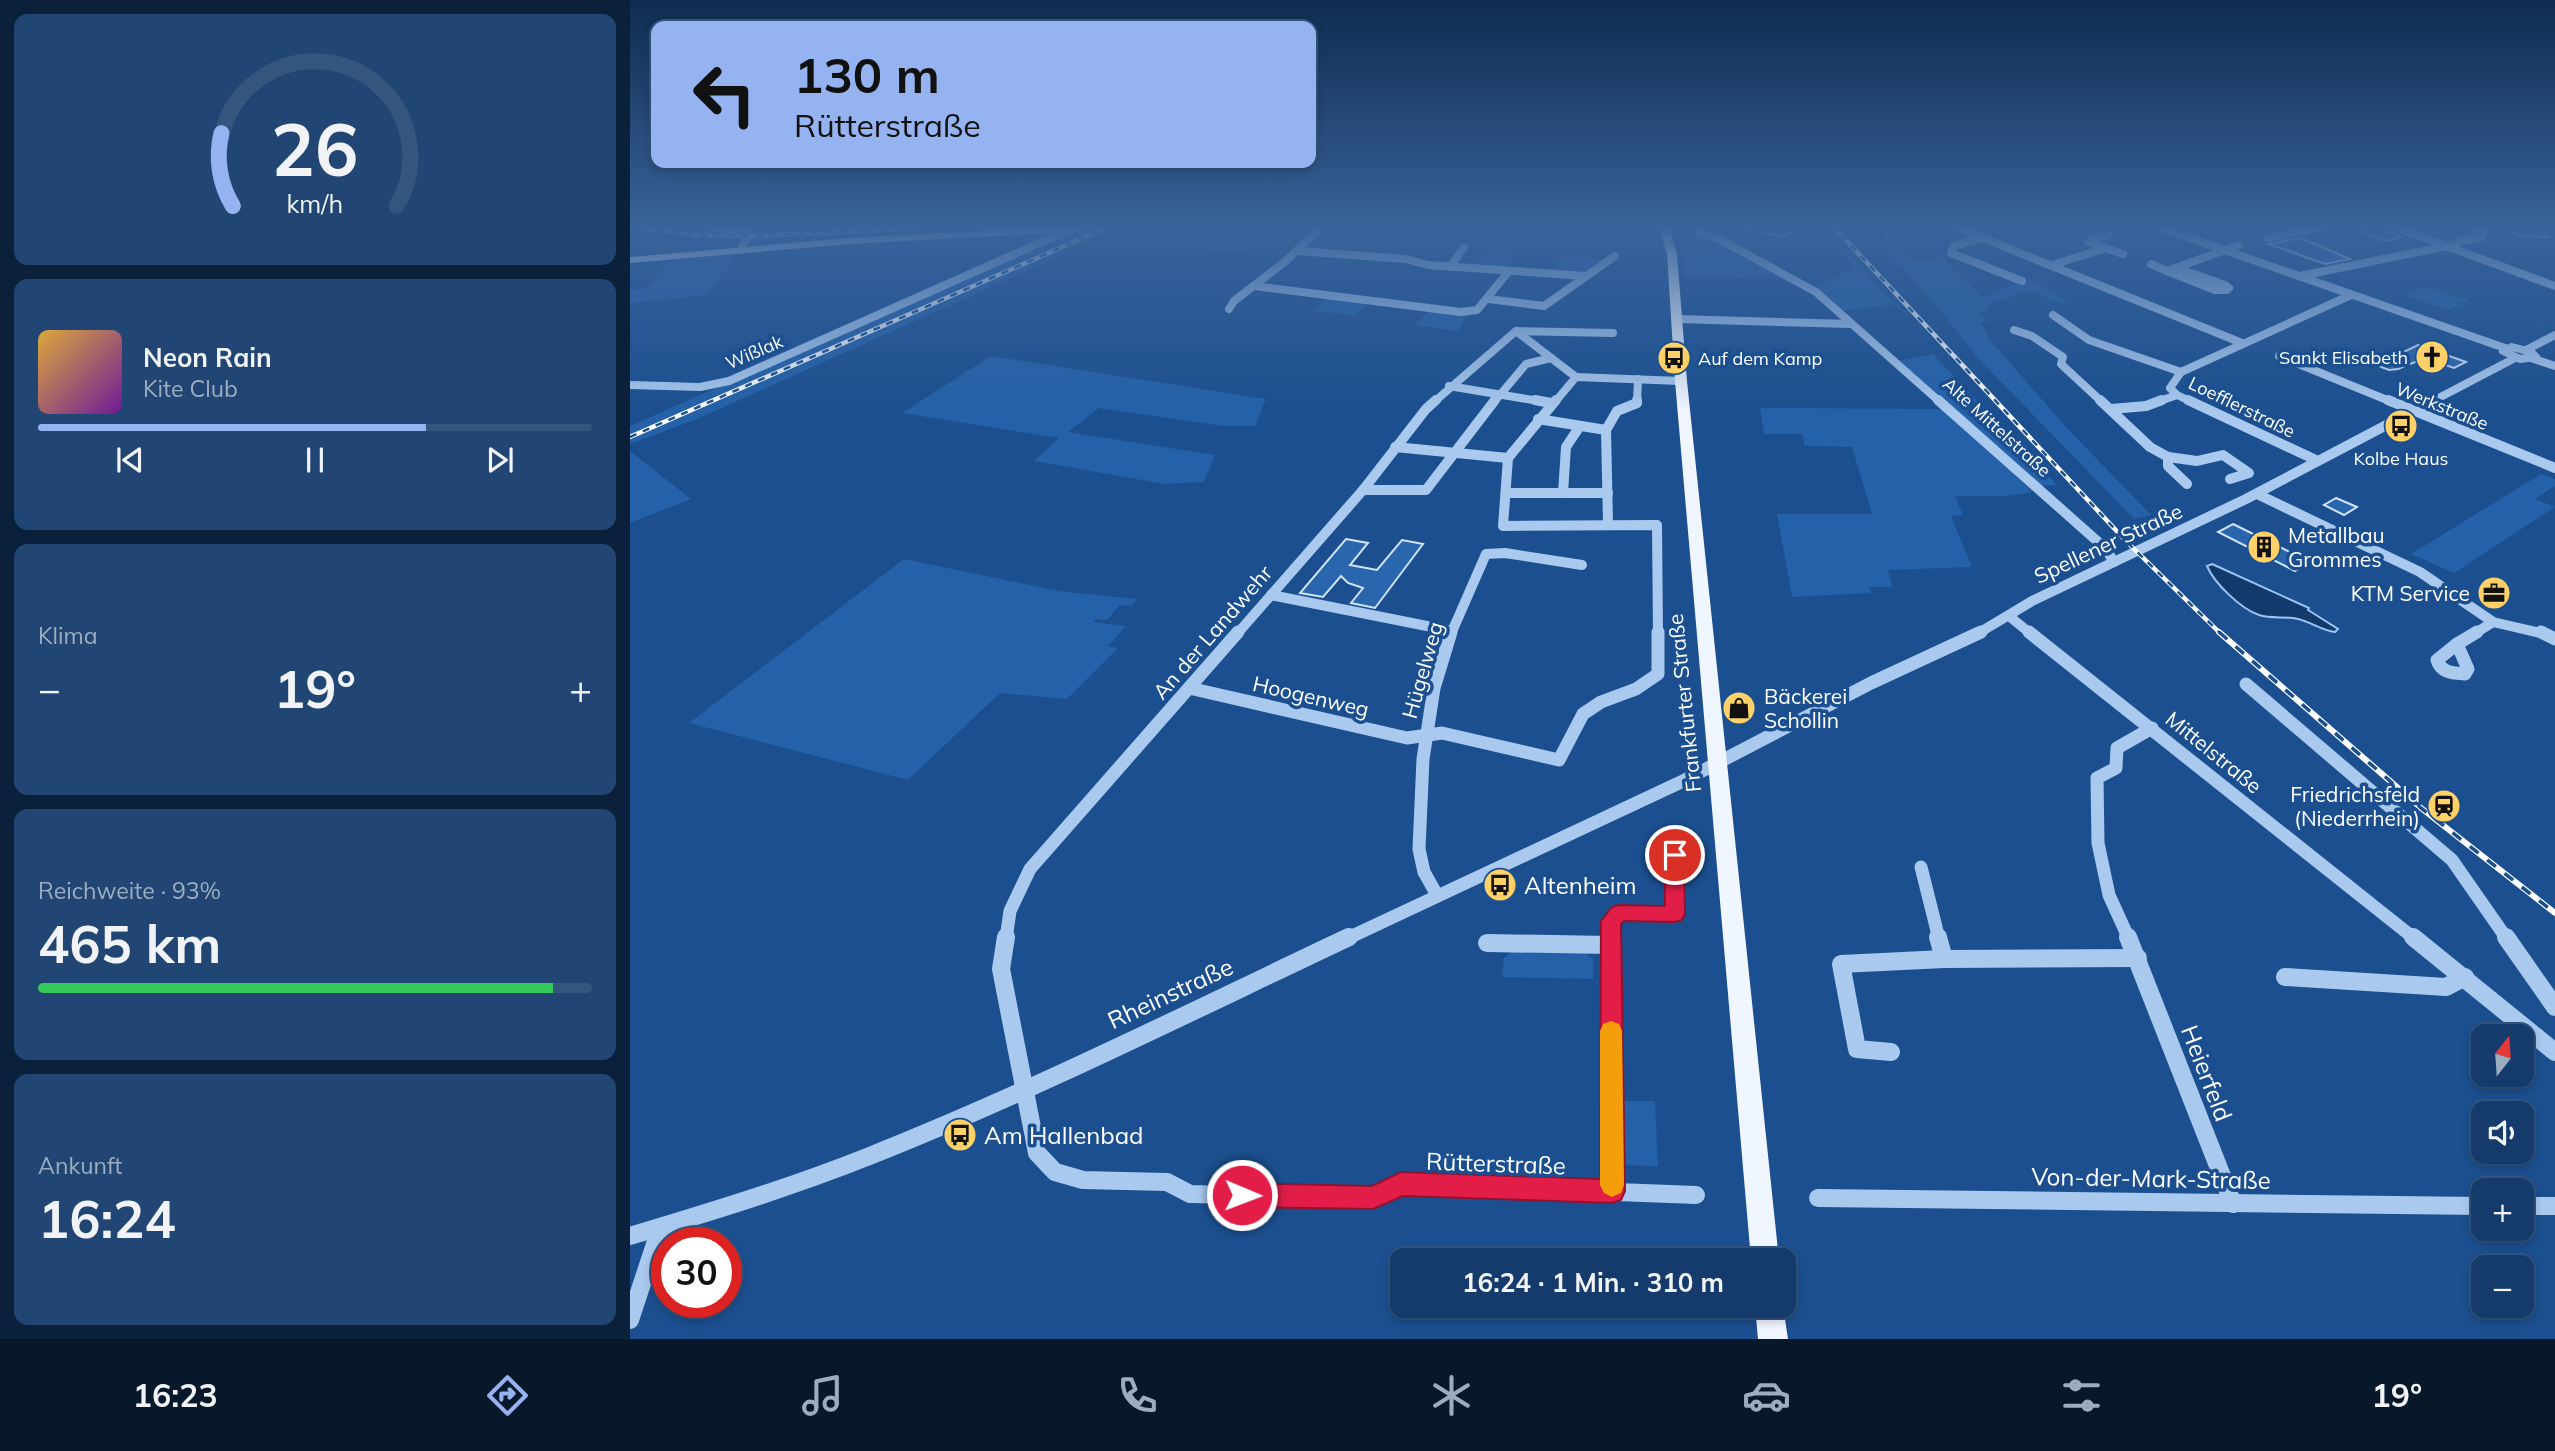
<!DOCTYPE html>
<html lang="de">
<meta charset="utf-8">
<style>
body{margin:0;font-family:Mulish,sans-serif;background:#214673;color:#f1f3f6;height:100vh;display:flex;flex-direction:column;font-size:26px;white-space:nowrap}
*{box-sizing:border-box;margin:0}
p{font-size:23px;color:#9dadc1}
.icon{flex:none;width:38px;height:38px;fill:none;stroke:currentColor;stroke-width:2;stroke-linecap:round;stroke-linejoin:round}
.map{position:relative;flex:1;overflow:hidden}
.drawer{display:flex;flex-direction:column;gap:14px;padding:14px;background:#0b203b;width:630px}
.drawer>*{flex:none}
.banner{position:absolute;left:21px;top:21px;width:665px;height:147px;border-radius:14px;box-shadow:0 4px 10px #0003,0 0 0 2px #33557e;background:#95b2f1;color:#111;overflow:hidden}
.needle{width:46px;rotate:17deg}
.tools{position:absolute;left:1841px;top:1024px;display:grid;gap:14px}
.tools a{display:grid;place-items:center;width:63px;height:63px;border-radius:14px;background:#143b6b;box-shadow:0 4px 10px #0003,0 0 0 2px #33557e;font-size:35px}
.speed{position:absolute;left:21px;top:1227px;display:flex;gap:14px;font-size:35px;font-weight:700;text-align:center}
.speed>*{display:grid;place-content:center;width:91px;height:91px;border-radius:50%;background:#143b6b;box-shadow:0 4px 10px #0003,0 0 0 2px #33557e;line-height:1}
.speed .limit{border:10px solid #d22;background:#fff;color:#111}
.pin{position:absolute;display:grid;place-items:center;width:60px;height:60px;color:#fff;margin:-30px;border:4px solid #fff;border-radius:50%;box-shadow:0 2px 7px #0007}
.me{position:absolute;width:77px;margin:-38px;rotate:91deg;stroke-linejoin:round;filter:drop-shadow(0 0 5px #0008)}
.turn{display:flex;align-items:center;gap:24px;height:147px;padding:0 28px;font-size:32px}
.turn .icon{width:91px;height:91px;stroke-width:2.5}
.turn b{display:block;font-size:49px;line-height:60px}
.big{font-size:52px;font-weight:700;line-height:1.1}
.drawer .card{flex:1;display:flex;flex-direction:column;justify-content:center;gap:10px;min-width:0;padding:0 24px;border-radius:14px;background:#214673}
.drawer .dial{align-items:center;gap:0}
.dial svg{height:182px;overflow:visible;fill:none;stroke:#33557e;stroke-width:7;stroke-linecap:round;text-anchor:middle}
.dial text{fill:#f1f3f6;stroke:none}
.song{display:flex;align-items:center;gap:21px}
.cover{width:84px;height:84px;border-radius:10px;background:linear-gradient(135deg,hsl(40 70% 55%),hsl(280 70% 35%))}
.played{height:7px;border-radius:4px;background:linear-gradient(90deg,#95b2f1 70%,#33557e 70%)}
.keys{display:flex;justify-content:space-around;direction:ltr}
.heat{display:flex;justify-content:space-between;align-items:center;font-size:38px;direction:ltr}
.charge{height:10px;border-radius:5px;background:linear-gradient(90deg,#34c759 93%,#33557e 0)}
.trip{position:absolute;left:760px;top:1248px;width:406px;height:70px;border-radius:14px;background:#143b6b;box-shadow:0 4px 10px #0003,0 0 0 2px #33557e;font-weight:700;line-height:70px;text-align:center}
.tab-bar{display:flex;height:112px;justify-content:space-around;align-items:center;background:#08182b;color:#9dadc1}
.tab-bar .icon{width:49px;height:49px}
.tab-bar .current{color:#95b2f1}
.tab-bar b{font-size:32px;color:#f1f3f6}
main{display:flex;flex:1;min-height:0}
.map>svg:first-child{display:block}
</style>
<main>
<section class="drawer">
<div class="card dial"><svg viewBox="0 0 100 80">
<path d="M14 69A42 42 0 1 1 86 69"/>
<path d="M14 69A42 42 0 0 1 9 37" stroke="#95b2f1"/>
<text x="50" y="56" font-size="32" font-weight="700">26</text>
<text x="50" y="72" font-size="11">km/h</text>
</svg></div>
<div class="card">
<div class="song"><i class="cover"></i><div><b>Neon Rain</b><p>Kite Club</p></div></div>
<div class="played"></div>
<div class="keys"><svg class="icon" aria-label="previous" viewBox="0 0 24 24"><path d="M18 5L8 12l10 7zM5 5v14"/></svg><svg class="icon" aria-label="pause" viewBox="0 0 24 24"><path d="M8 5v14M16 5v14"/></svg><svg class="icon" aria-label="next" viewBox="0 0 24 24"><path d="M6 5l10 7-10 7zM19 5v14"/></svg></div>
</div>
<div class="card"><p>Klima</p>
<div class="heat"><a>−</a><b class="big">19°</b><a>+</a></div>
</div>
<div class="card"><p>Reichweite · 93%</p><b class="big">465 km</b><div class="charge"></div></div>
<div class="card"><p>Ankunft</p><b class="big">16:24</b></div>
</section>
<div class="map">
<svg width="1925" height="1339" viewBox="0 0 1925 1339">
<rect width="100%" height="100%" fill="#1b4f8f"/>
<g fill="#2461a8">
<polygon points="606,225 655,225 620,253 480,245 514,231"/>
<polygon points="1191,225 1197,225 1253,293 1280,316 1262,304 1210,311 1184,288 1224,267"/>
<polygon points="1261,225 1276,227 1271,229 1264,239 1282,260 1313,258 1352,297 1400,279 1438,301 1431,304 1399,290 1359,304 1358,310 1349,312 1357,322 1350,323 1359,334 1356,335 1434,425 1521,515 1504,519 1348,358 1297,294 1246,240 1253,239"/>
<polygon points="1057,229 1082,237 1158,279 1055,277 1050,235 1055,234"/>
<polygon points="476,230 479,231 438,250 441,251 67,419 0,444 0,426 439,232"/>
<polygon points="859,249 886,251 875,268 846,266"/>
<polygon points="108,253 77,295 0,303 0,290 14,289 44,258"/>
<polygon points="937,254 975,259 956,273 921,271"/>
<polygon points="1794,286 1839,300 1819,310 1773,295"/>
<polygon points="698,297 741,301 725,315 684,311"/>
<polygon points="800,311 837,314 828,331 784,325"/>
<polygon points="1303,354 1427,485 1408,486 1268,361"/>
<polygon points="361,356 636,399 625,426 593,426 469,408 438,432 585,455 574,482 534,484 404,461 429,438 272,413"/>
<polygon points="1130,408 1314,409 1403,492 1377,496 1325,496 1333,515 1321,516 1342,567 1258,570 1262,587 1239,587 1241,593 1162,597 1147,514 1242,514 1222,447 1175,446 1172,434 1134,434"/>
<polygon points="0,451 61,499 0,523"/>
<polygon points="1911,474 1925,479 1925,486 1905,499 1925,507 1824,573 1781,554"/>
<polygon points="274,559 429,591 507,599 501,606 490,605 477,620 466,619 463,622 496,626 478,646 488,648 437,699 370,693 278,780 59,723"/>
<polygon points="884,950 952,951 963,959 963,979 872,977 874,958"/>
<polygon points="992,1101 1025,1101 1028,1166 993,1165"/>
</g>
<path fill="#123a6d" stroke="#9cc4f0" stroke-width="2" d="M1582,564l97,44 -1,2 30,19 -3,3c-14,-2 -24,-10 -37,-13 -12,-3 -27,0 -39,-4 -18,-6 -45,-32 -52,-49z"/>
<g fill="#2a66ad" stroke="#cfe3fa" stroke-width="2">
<polygon points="1117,225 1169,225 1155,237 1116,230"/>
<polygon points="1747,225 1757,231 1772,237 1755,241 1726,229"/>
<polygon points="1870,225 1900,225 1919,237 1889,236"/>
<polygon points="1671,238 1720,259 1695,264 1639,244"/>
<polygon points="1788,345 1836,362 1824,368 1795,358 1768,369 1759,370 1746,365"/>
<polygon points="1706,498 1727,507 1714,515 1694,505"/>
<polygon points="1603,524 1680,562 1665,571 1588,532"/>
<polygon points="716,539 738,543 720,565 747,570 772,540 793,544 745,608 721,603 733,588 718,583 711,576 693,597 670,593"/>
</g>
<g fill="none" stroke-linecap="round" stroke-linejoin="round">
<g stroke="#a9c9ee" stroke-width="8">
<polyline points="58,225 118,231 120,233 110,250"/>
<polyline points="1321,225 1612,343"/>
<polyline points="1523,225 1875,348"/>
<polyline points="1759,225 1925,286"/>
<polyline points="1067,231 1091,240 1186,292 1310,402"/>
<polyline points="1480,234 1458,242 1493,254"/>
<polyline points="1353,238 1324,246 1321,253 1392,281"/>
<polyline points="1638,238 1705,225"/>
<polyline points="668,251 776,259 798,265 956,276"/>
<polyline points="1521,264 1537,271"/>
<polyline points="1422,265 1476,248"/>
<polyline points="820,267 834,247"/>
<polyline points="1547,268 1595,285 1599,288 1597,290 1585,290 1537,271 1609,245"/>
<polyline points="1670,276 1827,244 1829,241 1852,237 1854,232 1847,229 1857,225"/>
<polyline points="624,286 831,312 847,310 879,271"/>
<polyline points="859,299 914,306 985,256"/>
<polyline points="599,309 604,301 657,260 693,225"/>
<polyline points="1423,315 1459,340 1551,372"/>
<polyline points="1046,319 1221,324"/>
<polyline points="1384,330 1402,336 1433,357 1431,364 1472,402"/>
<polyline points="886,331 946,377"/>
<polygon points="1882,347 1901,352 1906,357 1890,359 1873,351"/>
<polyline points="1896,350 1925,335"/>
<polyline points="1649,356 1762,402"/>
<polyline points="1904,359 1925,366"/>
<polyline points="0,385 70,387 99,381 441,229"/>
<polyline points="819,386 915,402"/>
<polyline points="804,402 886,331 983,333"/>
<polyline points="864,402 896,364 921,358"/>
<polyline points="925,402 946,377 1051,381"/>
<polyline points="1007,402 1008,379"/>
<polyline points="1527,402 1547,395"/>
<polyline points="1562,402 1547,395 1540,388 1551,372 1721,295"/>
<polyline points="1801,402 1885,358"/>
</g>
<g stroke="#a9c9ee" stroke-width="10">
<polyline points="905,400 921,403"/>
<polyline points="926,400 878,458 873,526 1027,525 1028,634"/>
<polyline points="1308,400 1475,548 1484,562"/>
<polyline points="1470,400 1520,447 1538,457 1538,466 1557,484"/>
<polyline points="1558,400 1688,461"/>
<polyline points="1758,400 1925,468"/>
<polyline points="1481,409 1516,406 1532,400"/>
<polyline points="908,419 976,430 978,524"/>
<polyline points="976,430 987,411 1007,403 1007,400"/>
<polyline points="765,447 878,458"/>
<polyline points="1538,457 1567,461 1593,455 1619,473 1600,479"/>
<polyline points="733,490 796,490 865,400"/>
<polyline points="876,493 978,493"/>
<polyline points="933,493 936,447 950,426"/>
<polyline points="1627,494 1790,572 1863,622 1915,634"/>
<polyline points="641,595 822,631"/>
<polyline points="1379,616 1401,634"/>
<polyline points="607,634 733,490 796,409 806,400"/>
<polyline points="821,634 856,554 875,553 952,565"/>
<polyline points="1347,634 1402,601 1616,499 1804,400"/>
<polyline points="1844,634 1863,622"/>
</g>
<g stroke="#a9c9ee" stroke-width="13">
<polyline points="1399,632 1785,939"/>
<polyline points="1911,632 1925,639"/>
<path d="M1827,644l11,25 -3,5c-12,-1 -24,-1 -28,-14z"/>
<polyline points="1827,644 1847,632"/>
<polyline points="1616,684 1822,860 1877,939"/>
<polyline points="559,688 777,738 812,733 929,760 953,714 971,702 1006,689 1028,674 1028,632"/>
<polyline points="1291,867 1309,939"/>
<polyline points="807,895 794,872 789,849 793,759 804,688 821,632"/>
<polyline points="376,939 380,911 400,869 608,632"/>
<polyline points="716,939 1051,782 1241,683 1351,632"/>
<polyline points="981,939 981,921 989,912 1045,914 1045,855"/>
<polyline points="1499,939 1479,895 1468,843 1467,778 1486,768 1487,748 1522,728"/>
</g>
<g stroke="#a9c9ee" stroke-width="18">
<polyline points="376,937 371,969 407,1153 425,1172 453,1180 537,1182 560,1194 743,1198 771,1184 1066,1195"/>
<polyline points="981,937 983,1191"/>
<polyline points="1308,937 1314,959"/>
<polyline points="1498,937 1603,1204"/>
<polyline points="1783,937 1925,1052"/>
<polyline points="1876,937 1925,1007"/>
<polyline points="857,943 980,945"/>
<polyline points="1655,977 1816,987 1835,977"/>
<polyline points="1261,1052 1227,1049 1211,964 1314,959 1508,958"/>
<polyline points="1188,1198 1853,1206"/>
<polyline points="1892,1206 1925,1206"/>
<path d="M0,1236c80,-24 159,-48 237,-79 164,-65 323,-145 482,-220"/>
<polyline points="0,1320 30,1229"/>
</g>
<g fill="#f0f6ff" fill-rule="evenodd">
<polygon points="458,225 515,225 510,228 220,244 0,263 0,257 220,238"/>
<polygon points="1028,225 1038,225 1047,254 1057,381 1149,1260 1121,1260 1045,381 1037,254"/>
<polygon points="1125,1306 1153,1306 1158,1339 1128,1339"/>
</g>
<defs>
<g id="rail-far1">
<polyline points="1202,225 1495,540 1591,634"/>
<polyline points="0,227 70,235 118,236 367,225"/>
<polyline points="0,437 482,225"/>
</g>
<polyline id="rail" points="1589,632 1791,808 1925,913"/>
</defs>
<use href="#rail-far1" stroke="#fff" stroke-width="4.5"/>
<use href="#rail" stroke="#fff" stroke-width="6"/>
<use href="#rail-far1" stroke="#1b4f8f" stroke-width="2.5" stroke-dasharray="7" stroke-linecap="butt"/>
<use href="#rail" stroke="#1b4f8f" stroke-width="3.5" stroke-dasharray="11" stroke-linecap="butt"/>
</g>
<linearGradient id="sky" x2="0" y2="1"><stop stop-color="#0f2b4f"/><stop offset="0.55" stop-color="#39639b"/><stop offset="1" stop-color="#39639b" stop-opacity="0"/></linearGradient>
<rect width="1925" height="412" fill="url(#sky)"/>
<polygon fill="#e11d48" stroke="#92132f" stroke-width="2" points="1045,847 1052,849 1054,855 1055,914 1052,920 1045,922 994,921 991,924 995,1191 991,1200 982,1203 773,1196 743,1209 612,1207 603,1203 600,1195 603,1186 612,1183 742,1186 771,1172 970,1179 971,921 982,907 989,905 1035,906 1035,855 1038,849"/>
<polygon fill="#f59e0b" points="981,1021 989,1024 992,1031 994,1185 991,1193 982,1197 974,1193 970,1185 970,1031 973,1024"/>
<defs>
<symbol id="church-disc" viewBox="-11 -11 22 22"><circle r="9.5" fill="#ffd166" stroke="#1b4f8f"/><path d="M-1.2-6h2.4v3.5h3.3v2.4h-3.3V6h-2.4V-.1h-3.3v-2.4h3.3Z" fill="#111"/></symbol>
<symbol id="bus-disc" viewBox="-11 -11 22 22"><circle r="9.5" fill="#ffd166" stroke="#1b4f8f"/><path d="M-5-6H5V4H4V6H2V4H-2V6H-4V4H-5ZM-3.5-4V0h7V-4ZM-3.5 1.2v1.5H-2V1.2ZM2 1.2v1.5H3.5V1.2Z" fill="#111"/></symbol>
<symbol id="building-disc" viewBox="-11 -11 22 22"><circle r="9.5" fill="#ffd166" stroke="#1b4f8f"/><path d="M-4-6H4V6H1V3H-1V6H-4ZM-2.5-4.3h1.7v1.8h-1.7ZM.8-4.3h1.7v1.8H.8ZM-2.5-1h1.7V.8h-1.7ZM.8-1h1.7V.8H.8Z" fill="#111"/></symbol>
<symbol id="office-disc" viewBox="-11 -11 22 22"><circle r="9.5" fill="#ffd166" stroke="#1b4f8f"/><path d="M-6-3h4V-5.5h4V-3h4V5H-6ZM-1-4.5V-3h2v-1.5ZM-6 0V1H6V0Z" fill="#111"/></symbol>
<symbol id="shop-disc" viewBox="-11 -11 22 22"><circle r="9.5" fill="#ffd166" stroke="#1b4f8f"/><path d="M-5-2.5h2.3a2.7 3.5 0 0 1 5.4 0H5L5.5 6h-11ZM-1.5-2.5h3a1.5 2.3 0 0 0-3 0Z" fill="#111"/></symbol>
<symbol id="station-disc" viewBox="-11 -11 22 22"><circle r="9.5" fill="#ffd166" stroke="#1b4f8f"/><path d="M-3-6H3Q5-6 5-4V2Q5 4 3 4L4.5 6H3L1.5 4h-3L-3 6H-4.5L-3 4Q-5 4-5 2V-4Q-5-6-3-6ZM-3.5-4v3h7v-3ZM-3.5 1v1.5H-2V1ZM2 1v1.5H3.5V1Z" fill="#111"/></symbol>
</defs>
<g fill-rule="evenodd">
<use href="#church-disc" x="1783" y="338" width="38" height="38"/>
<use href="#bus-disc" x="1025" y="339" width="38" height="38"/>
<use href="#bus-disc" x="1752" y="407" width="38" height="38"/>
<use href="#building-disc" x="1615" y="528" width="38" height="38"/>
<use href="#office-disc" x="1845" y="574" width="38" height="38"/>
<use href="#shop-disc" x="1090" y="689" width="38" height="38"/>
<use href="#station-disc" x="1795" y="787" width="38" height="38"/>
<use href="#bus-disc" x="851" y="866" width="38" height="38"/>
<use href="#bus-disc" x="311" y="1116" width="38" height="38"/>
</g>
<g text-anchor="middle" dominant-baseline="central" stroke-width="7" stroke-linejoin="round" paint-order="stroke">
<g font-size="18" fill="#fff" stroke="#1b4f8f">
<text transform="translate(124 352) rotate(-23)">Wißlak</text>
<text transform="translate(1812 406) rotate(22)">Werkstraße</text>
<text transform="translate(1612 407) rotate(26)">Loefflerstraße</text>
<text transform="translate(1367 427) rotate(42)">Alte Mittelstraße</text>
</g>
<g font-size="18" fill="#fff" stroke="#1b4f8f" text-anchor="end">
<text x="1778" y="357">Sankt Elisabeth</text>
<text x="1068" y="358" text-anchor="start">Auf dem Kamp</text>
<text x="1771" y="458" text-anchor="middle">Kolbe Haus</text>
</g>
<g font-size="21" fill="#fff" stroke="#1b4f8f" text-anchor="start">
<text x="1658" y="535">Metallbau<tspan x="1658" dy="24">Grommes</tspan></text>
<text x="1840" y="593" text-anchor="end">KTM Service</text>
<text x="1134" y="696">Bäckerei<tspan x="1134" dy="24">Schollin</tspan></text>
<text x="1790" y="794" text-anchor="end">Friedrichsfeld<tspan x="1790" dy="24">(Niederrhein)</tspan></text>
</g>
<g font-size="21" fill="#fff" stroke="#1b4f8f">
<text transform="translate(1478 543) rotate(-25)">Spellener Straße</text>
<text transform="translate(582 632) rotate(-49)">An der Landwehr</text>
<text transform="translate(792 670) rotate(-74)">Hügelweg</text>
<text transform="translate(681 696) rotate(13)">Hoogenweg</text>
<text transform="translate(1054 703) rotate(-96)">Frankfurter Straße</text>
<text transform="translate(1584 752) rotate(39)">Mittelstraße</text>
</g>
<g font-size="24" fill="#fff" stroke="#1b4f8f" text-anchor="start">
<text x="894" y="885">Altenheim</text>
<text x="354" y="1135">Am Hallenbad</text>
</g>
<g font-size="24" fill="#fff" stroke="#1b4f8f">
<text transform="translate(540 993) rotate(-25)">Rheinstraße</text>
<text transform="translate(1577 1073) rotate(69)">Heierfeld</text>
<text transform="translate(866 1163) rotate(2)">Rütterstraße</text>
<text transform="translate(1521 1178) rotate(1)">Von-der-Mark-Straße</text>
</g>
</g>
</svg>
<div class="tools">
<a><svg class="needle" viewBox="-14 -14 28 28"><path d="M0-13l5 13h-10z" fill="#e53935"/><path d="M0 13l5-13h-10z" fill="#9dadc1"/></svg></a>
<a><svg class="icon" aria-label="sound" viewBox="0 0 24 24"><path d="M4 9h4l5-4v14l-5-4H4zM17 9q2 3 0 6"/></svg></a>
<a>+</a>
<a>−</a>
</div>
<div class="speed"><div class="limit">30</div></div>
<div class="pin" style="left:1045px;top:855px;background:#d93025"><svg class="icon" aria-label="arrive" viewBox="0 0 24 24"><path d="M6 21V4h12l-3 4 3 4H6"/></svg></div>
<svg class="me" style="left:612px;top:1195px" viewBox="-20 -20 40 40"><circle r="17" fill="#e11d48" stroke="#fff" stroke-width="3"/><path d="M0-11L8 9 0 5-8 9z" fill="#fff"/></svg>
<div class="trip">16:24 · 1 Min. · 310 m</div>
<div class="banner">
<div class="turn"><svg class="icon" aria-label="left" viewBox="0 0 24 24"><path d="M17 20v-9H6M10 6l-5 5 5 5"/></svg><div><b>130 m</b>Rütterstraße</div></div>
</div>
</div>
</main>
<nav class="tab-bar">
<b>16:23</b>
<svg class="icon current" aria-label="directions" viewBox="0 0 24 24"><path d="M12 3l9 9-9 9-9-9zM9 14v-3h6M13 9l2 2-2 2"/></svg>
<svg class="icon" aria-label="music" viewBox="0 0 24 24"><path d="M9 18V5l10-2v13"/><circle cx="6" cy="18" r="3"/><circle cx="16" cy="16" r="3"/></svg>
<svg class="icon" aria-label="phone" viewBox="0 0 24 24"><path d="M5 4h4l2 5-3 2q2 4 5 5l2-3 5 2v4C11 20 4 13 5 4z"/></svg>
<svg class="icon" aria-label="climate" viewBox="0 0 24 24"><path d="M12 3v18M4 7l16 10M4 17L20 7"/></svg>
<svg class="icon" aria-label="car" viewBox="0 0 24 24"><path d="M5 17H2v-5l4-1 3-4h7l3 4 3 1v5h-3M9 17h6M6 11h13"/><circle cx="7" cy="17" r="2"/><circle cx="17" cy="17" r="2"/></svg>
<svg class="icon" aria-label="filters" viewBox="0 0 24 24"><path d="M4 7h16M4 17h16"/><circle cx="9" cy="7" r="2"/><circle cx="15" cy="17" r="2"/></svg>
<b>19°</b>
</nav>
